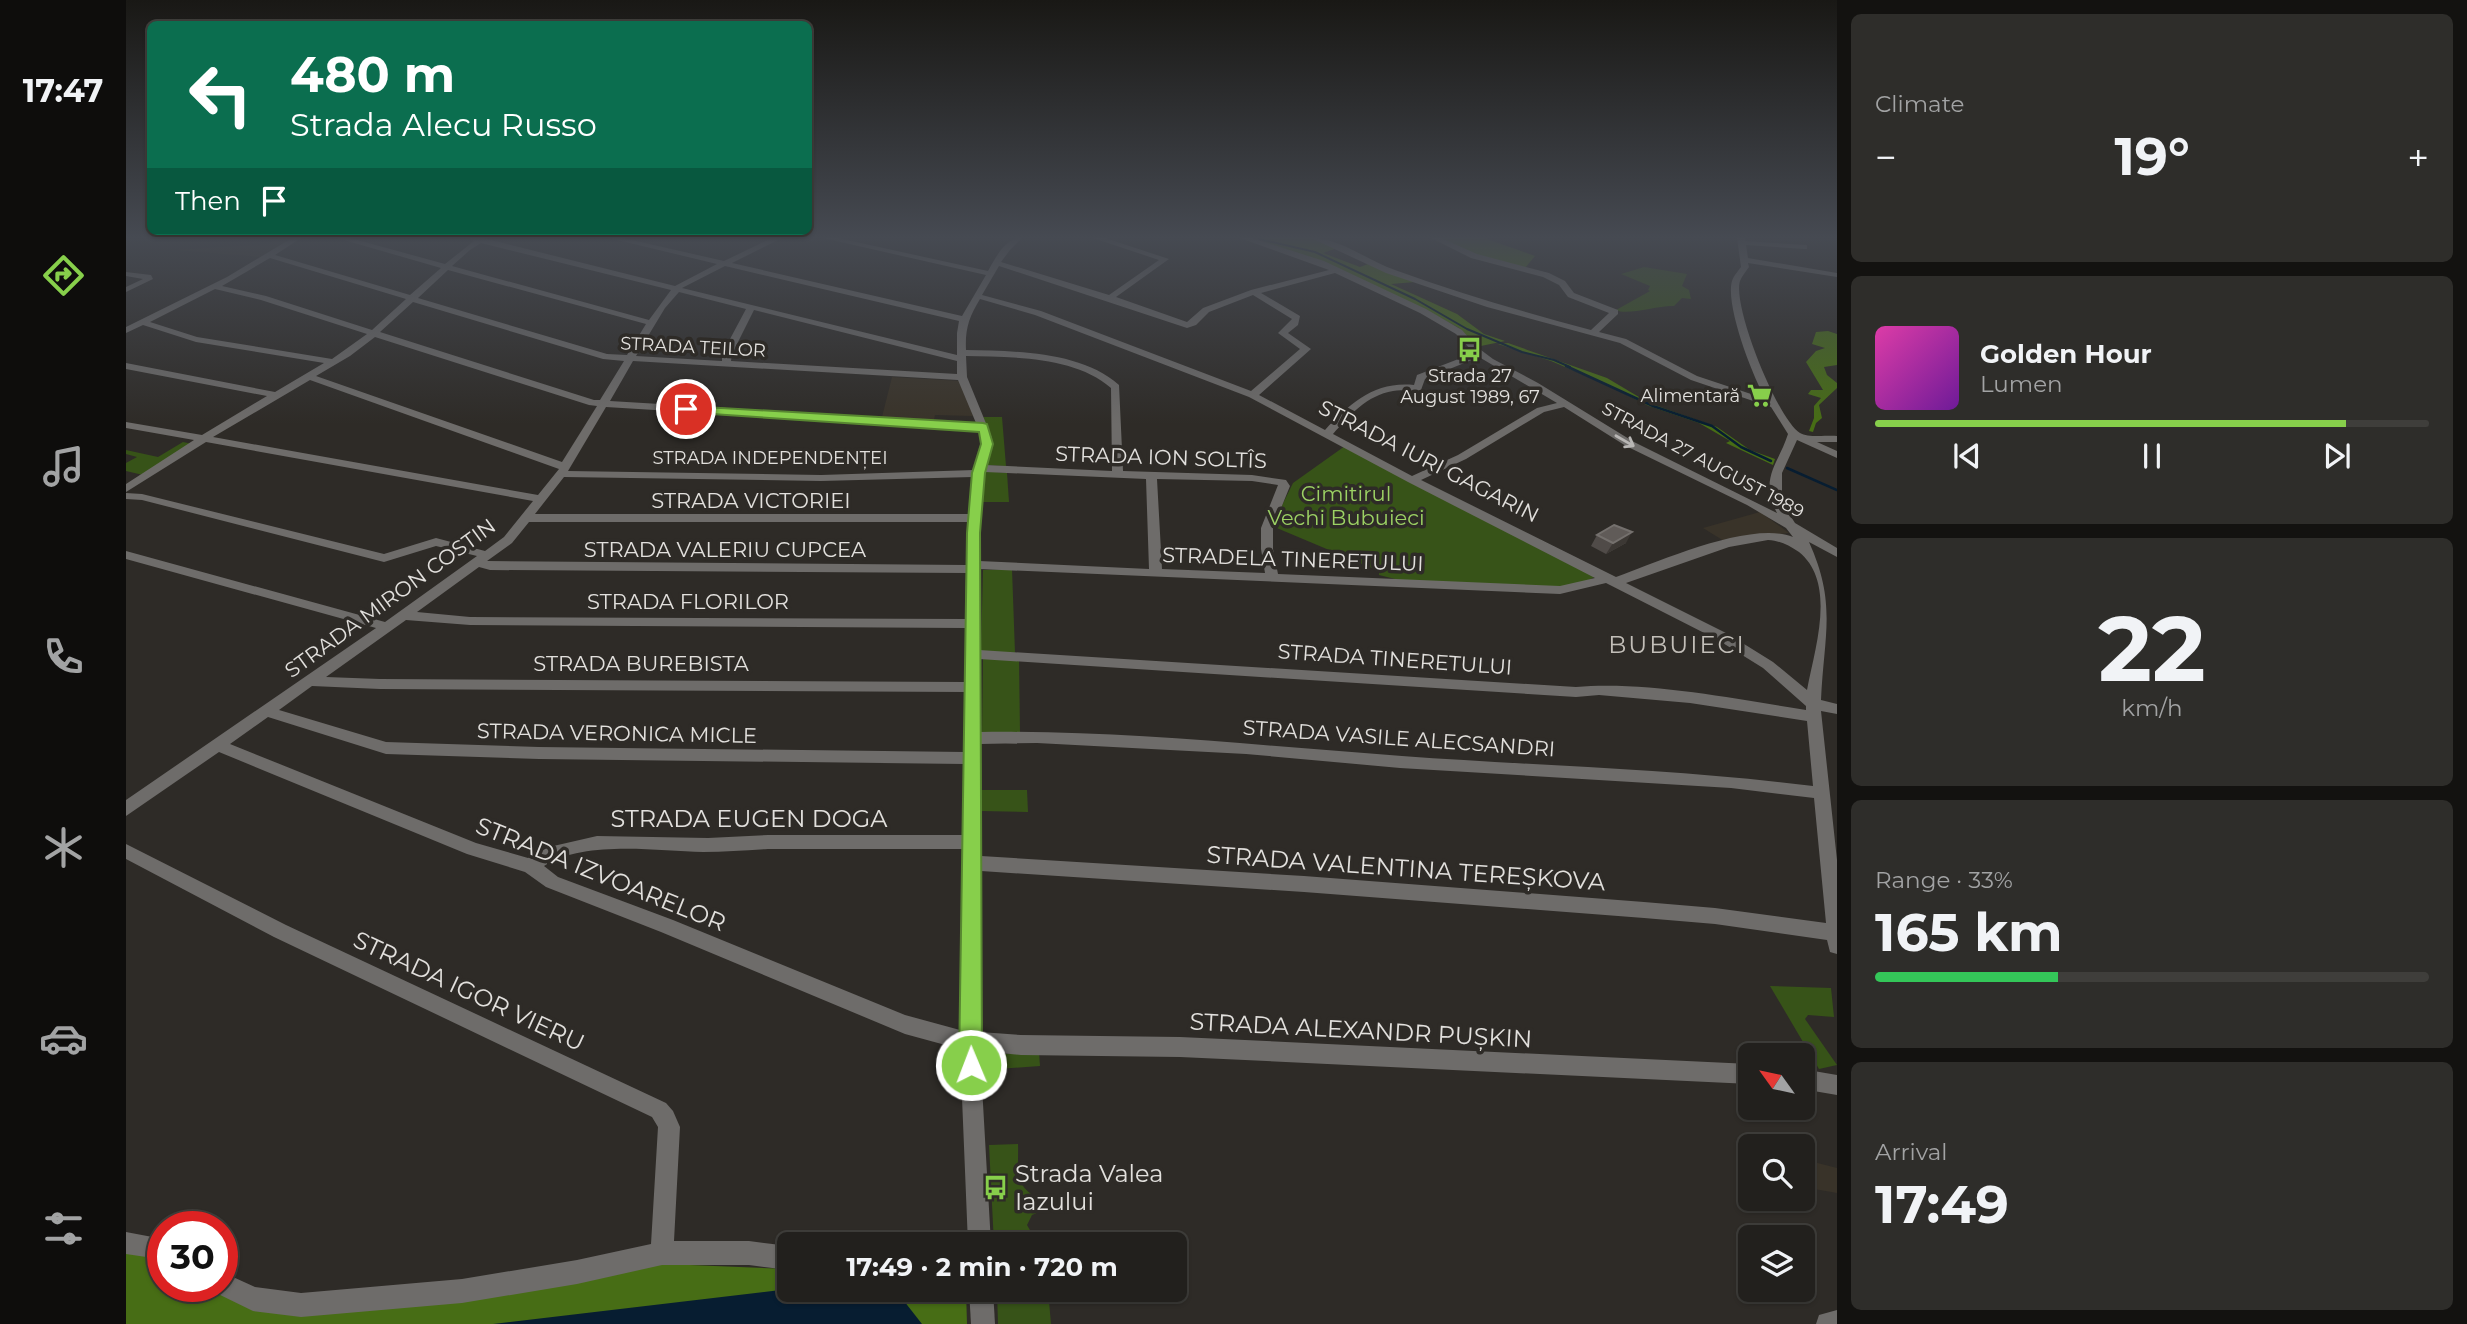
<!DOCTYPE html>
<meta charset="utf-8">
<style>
body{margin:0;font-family:Montserrat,sans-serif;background:#2e2d2a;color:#f1f3f6;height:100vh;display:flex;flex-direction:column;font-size:26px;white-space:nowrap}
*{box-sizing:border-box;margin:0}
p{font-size:23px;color:#a2a3a4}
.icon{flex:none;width:38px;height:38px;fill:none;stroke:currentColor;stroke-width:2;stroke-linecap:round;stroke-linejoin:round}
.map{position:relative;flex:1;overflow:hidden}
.sheet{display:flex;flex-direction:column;gap:14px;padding:14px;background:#131210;width:630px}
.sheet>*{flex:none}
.top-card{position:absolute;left:21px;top:21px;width:665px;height:214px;border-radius:10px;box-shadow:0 2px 5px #0004,0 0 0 2px #3f3e3b;background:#0b6e4f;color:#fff;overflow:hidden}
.needle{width:46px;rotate:303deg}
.tools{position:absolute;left:1612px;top:1043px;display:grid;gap:14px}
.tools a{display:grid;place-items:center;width:77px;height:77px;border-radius:10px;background:#22201d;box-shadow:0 2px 5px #0004,0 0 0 2px #3f3e3b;font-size:35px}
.speed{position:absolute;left:21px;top:1211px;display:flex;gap:14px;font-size:35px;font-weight:700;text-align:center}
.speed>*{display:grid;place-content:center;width:91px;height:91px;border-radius:50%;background:#22201d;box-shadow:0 2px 5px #0004,0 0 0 2px #3f3e3b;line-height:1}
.speed .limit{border:10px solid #d22;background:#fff;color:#111}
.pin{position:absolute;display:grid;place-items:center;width:60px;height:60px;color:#fff;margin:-30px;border:4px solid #fff;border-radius:50%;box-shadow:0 2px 7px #0007}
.me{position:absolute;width:77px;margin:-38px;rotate:359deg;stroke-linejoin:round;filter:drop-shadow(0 0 5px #0008)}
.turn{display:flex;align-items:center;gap:24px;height:147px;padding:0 28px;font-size:32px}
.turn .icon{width:91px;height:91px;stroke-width:2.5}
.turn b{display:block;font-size:49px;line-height:60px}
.then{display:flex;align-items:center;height:66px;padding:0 28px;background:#0003;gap:14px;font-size:26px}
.big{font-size:52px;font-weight:700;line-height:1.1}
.sheet .widget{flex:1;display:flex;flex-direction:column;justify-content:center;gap:10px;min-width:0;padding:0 24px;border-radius:10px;background:#2e2d2a}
.sheet .dial{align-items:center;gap:0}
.dial b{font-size:91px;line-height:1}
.song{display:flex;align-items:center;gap:21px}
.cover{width:84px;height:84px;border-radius:10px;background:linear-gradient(135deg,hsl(320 70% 55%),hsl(280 70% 35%))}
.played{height:7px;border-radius:4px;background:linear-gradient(90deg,#87cf4b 85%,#3f3e3b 85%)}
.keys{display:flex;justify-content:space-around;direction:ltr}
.heat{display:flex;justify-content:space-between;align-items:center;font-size:38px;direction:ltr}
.charge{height:10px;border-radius:5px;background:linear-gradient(90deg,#34c759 33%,#3f3e3b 0)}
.trip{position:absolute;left:651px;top:1232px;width:410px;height:70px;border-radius:10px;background:#22201d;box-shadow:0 2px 5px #0004,0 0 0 2px #3f3e3b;font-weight:700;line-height:70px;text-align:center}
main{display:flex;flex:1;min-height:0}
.tab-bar{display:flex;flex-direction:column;width:126px;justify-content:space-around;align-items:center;background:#0e0d0c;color:#a2a3a4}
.tab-bar .icon{width:49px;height:49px}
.tab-bar .active{color:#87cf4b}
.tab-bar b{font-size:32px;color:#f1f3f6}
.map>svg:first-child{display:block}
</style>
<main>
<nav class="tab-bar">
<b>17:47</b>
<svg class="icon active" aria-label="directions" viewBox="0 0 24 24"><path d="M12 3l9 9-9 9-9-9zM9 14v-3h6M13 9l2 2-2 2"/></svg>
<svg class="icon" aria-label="music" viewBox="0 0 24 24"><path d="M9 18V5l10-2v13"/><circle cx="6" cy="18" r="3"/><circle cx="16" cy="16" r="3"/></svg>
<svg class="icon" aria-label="phone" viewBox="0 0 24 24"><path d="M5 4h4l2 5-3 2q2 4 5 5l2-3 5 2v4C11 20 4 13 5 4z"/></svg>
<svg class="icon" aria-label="climate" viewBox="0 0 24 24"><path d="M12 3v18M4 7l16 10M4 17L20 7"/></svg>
<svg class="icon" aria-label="car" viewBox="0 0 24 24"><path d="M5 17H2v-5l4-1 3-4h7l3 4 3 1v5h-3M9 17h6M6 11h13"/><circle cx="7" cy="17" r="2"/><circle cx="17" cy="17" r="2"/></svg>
<svg class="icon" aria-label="filters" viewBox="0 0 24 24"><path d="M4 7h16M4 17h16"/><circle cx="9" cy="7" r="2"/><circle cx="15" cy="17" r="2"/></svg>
</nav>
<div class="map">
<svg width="1711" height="1324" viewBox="0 0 1711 1324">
<rect width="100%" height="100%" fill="#2e2b27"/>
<g fill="#393329">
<polygon points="153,238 166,238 135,257 49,250 143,244"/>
<polygon points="766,377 835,381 847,416 809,415 808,420 756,417"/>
<polygon points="1634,512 1663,533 1598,541 1577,528"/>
<polygon points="1676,1159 1711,1168 1711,1193 1677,1187"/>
</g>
<g fill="#375318">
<path d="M1518,267l43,7 -5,12 7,4 2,9 -9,-1 -8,8c-15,-1 -47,10 -58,4l34,-19 -2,-1 2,-4 -29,-12z"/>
<path d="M857,417h19l4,49 -22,-1c7,-18 8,-30 -1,-48z"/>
<polygon points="57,442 67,444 17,475 0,471 0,463 11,457 0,454 0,450 32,457"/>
<polygon points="1219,446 1472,575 1454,585 1437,588 1277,581 1253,575 1253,571 1146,526 1167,483"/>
<polygon points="859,471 881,473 883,502 856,502"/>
<polygon points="886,569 889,653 855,651 857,570"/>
<polygon points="857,659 893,659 894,733 856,733"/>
<polygon points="856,790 901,790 902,812 855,811"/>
<polygon points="1644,986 1705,988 1708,1017 1682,1015 1679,1019 1711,1065 1693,1069"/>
<polygon points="913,1052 914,1066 859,1070 858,1055"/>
<path d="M892,1144c1,24 -5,40 18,53l1,16 -5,2 -5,10 11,19h-44l-5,-99z"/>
<polygon points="871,1290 922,1290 925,1324 872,1324"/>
</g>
<g fill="#476d15">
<polygon points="1130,238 1186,238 1211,248 1197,253 1234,267 1245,263 1289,282 1265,284 1331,314 1358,334 1379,341 1350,347 1333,328 1309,315"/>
<polygon points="1312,238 1358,238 1409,256 1399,268 1357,258"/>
<polygon points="1702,331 1711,334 1711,365 1698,367 1701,375 1711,383 1711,388 1693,405 1696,418 1690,423 1687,432 1683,431 1688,418 1688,406 1695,398 1682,394 1685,390 1697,390 1680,362 1690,351 1699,348 1686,344 1690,332"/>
<polygon points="1382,343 1481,378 1523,403 1591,427 1624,450 1649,459 1647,465 1600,443 1604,441 1573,423 1523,406 1479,384 1425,361 1372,344"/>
<polygon points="0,1250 19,1253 37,1263 37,1286 81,1286 113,1303 539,1264 663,1269 663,1290 840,1290 841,1324 0,1324"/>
</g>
<polygon fill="#071d31" points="663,1289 710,1290 778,1301 796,1324 367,1324"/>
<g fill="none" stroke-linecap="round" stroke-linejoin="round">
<polyline stroke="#071d31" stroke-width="2" points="1133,239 1189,252 1289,299 1341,329 1396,352 1428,360 1444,367"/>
<g stroke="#071d31" stroke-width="2.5">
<polyline points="1440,366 1527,406 1586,426 1615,447 1645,461"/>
<polyline points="1661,468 1711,490"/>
</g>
<g fill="#6e6c6a" fill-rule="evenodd">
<path d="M166,238h9l-26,17 135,40 31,-27 -104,-30h13l95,26 29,-23 -6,-3h15l192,48 42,-22 -108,-26h14l101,23 48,-23h10l-50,25 230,53 24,-41 -163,-37h15l150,33c8,-14 17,-33 34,-33l-12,12 -9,12 108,33 50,-35 -66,-22h12l64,21 -53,38 71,25 16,-14 48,-18 78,-20 -89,-32h12l72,23 102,48 36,21 15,17 16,12 45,24 96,59 143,71c-18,-35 1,-48 11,-79l-17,-27 -80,-27 -71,-37 -133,-36 -101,-34 -75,-35c30,0 57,23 84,32 65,24 130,42 196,60l18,-17 -41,-16 -9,-12 -16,-8 -72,-19 -40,-20h10l36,16 72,19 16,8 9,12 44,17v4l-19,18 27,7 71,37 69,23c-13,-21 -41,-94 -34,-118 1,-4 6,-10 9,-14l-4,-29h8v3l62,4v4h-3l-58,-4 2,13 89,15v4l-89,-14 1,4c-3,4 -7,9 -9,14 -8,25 38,139 60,152 8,5 27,2 37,3v6h-20l20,9v7l-40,-18 -15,33v19l4,17 9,14 42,25v9l-28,-15c28,62 15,92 12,158l16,4v10l-16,-3 16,149v94l-7,-2 -3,-12 -112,-16 -71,-6 -340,-26 -323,-21 -1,161 41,3 159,2 570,27v20l-570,-27 -159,-2 -41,-4 11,193h-23l-8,-195 -55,-15 -244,-102 -115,-45 -21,-15 -58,-18 -248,-102 -93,64v-16l250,-172 -250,-69v-8l259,71 92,-66 -41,-10 -52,16 -242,-62 -16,-1v-6l16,1 242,60 52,-16 49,13 19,-14 29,-36 -327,-59 -80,50v-8l68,-44 -68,-12v-6l76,13 65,-39 -141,-27v-6l149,29 49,-29 -128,-21 -53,-17 -17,8v-6l101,-50zM355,243l190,47 -22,30 -197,-54 18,-16zM144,258l136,41 -34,31 -106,-34 -44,-10zM599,266l234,55 -2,12v22l-275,-67zM873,266l188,62 9,-3 13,-13 44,-17 39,24 -14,14 22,16 -49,42 -210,-80 -59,-16zM322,270l198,54 -19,31 -20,-1 -189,-56zM1209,273l85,40 36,21 18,19 -57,22 -3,10c-39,-4 -64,18 -89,45l-66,-35 52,-46 -23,-16 10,-8 2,-9 -39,-23zM89,289l46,11 106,34 -35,25 -135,-22 -47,-15zM553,292l67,17 -24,45v7l-86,-5 29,-48zM854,299l55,16 214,82 159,85 187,96 -35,8 -282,-12 -5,-25v-21l17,-42 -4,-6 -34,-5 -129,-4 -4,-86c-38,-34 -104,-34 -153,-35 -1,-21 3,-33 14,-51zM287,302l190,57 21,2 -24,39h-6l-214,-68zM628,310l203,51v13l-226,-13 1,-7zM249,337l214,68 8,1 -35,56 -246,-86 34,-20zM840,356c46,1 109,0 145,32l1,83 -126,-6 6,-27 -25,-61zM1353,357l78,46 -20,5 -79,47 -46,21 -79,-42c16,-18 34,-39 60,-43 9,-2 19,1 28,-1l4,-11zM507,361l325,19 18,43 -366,-22zM184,380l249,89 -21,26 -325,-58zM480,407l372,23 4,8 -8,32 -153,5 -253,-4zM1438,407l62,39 121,59 39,23 7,9c-42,-17 -135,25 -177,40l-195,-97 45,-21 78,-47zM859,472l161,7 3,90 -170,-8 1,-43zM438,477l257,4 152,-4 -4,37h-434zM1031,479l95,2 26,4 -17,43v21l4,24 -103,-4zM403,522h439l-1,43 -480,-4 25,-18zM1642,540c13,1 20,5 31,12 38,31 16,95 8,138l-34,-28 -45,-28 -102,-51 103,-36zM353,567l11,3 476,3 -1,46 -495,-2 -53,-5zM853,569l581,25 46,-11 112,57 45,28 43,38v4c-71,-11 -159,-29 -230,-23l-597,-37zM280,620l64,5 495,3v54l-585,-3 -54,-2zM853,659l597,38 23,-2 91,8 117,18 6,65c-136,-17 -274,-20 -411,-30 -141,-10 -281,-26 -422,-24zM186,686l68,3 585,3v60l-426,-5 -153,-5 -107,-32zM142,717l118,37 153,5 426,5v71h-197l-60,3 -111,-2 -48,11 -21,11 -52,-15 -246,-99zM911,743l209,11 154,14 331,20 83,10 12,125 -111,-15 -71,-6 -340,-26 -323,-20 -1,-112zM642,849h196l-4,181 -55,-15 -232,-95 -115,-43 -14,-11c40,-26 112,-15 159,-14 22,0 43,-2 65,-3z"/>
<polygon points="0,272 25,275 27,279 0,292 0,287 17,279 0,276"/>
<polygon points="0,844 160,925 540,1103 547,1111 554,1127 548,1241 623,1241 663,1246 663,1270 623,1265 536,1265 451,1284 336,1303 175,1317 127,1311 88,1292 85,1286 96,1286 96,1272 129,1287 175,1293 336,1279 451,1260 525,1244 532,1127 526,1117 148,937 0,859"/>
<polygon points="1676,1069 1711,1075 1711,1095 1676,1089"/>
<polygon points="0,1232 37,1239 37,1262 27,1258 0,1254"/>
<polygon points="843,1290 867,1290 869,1324 845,1324"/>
<polygon points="1711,1310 1711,1324 1690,1324 1693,1315"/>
</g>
</g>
<polygon fill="#504b48" points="1471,535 1500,543 1480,554 1465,546"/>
<polygon fill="#3c3834" points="1506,532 1500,543 1480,554 1487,543"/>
<polygon fill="#605b58" stroke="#74706d" stroke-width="2" points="1488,525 1506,532 1487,543 1471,535"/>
<defs><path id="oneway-shaft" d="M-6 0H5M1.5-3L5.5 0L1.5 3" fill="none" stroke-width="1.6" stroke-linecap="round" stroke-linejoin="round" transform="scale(1.75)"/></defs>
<use stroke="#b9b7b5" href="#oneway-shaft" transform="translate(1499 441) rotate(30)"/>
<linearGradient id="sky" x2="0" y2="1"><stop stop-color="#191815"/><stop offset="0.56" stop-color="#464a52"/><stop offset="1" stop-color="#464a52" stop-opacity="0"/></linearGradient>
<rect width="1711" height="424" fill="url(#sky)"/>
<polygon fill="#87cf4b" stroke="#588731" stroke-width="2" points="560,406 857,423 861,424 867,444 859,473 854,533 856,1065 853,1073 845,1077 837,1073 833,1065 841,533 846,473 855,444 853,432 556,412 554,409"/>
<defs>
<symbol id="bus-bare" viewBox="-9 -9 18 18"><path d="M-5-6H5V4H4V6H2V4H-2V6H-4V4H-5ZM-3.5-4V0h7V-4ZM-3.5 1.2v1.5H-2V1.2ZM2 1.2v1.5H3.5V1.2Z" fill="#87cf4b" stroke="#2e2b27" stroke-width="2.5" paint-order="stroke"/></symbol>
<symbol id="supermarket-bare" viewBox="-9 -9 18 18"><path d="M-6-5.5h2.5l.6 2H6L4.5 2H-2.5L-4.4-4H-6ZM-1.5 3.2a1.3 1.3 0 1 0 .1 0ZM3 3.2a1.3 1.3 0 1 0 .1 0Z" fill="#87cf4b" stroke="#2e2b27" stroke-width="2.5" paint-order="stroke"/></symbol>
</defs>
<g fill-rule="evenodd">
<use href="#bus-bare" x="1326" y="332" width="35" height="35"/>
<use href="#supermarket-bare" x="1616" y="378" width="35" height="35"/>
<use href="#bus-bare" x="852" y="1170" width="35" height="35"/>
</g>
<g text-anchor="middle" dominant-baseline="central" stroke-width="7" stroke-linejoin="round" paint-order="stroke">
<g font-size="18" fill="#e2e0dd" stroke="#2e2b27">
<text transform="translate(567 347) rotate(3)">STRADA TEILOR</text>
<text x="644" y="458">STRADA INDEPENDENȚEI</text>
<text transform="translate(1577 460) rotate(28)">STRADA 27 AUGUST 1989</text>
</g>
<g font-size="18" fill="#e2e0dd" stroke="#2e2b27">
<text x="1344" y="376">Strada 27<tspan x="1344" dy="21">August 1989, 67</tspan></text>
<text x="1614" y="396" text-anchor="end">Alimentară</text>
</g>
<g font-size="21" fill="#e2e0dd" stroke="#2e2b27">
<text transform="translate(1035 457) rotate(2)">STRADA ION SOLTÎS</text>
<text transform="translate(1303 461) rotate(27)">STRADA IURI GAGARIN</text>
<text x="625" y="500">STRADA VICTORIEI</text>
<text x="599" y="549">STRADA VALERIU CUPCEA</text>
<text transform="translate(1167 559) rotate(2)">STRADELA TINERETULUI</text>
<text transform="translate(264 598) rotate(-36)">STRADA MIRON COSTIN</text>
<text x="562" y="601">STRADA FLORILOR</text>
<text transform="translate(1269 659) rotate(4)">STRADA TINERETULUI</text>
<text x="515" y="663">STRADA BUREBISTA</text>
<text transform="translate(491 733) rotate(1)">STRADA VERONICA MICLE</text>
<text transform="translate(1273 738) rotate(4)">STRADA VASILE ALECSANDRI</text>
</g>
<g font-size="21" fill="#9cd264" stroke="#2e2b27">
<text x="1220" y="493">Cimitirul<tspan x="1220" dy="24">Vechi Bubuieci</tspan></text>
</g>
<g font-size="24" letter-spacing="2" fill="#c2beb8" stroke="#2e2b27">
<text x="1551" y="644">BUBUIECI</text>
</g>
<g font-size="24" fill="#e2e0dd" stroke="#2e2b27">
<text x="623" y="818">STRADA EUGEN DOGA</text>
<text transform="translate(1280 868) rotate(4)">STRADA VALENTINA TEREȘKOVA</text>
<text transform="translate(475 874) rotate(22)">STRADA IZVOARELOR</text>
<text transform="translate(343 991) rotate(25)">STRADA IGOR VIERU</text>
<text transform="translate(1235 1030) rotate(3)">STRADA ALEXANDR PUȘKIN</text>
</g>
<g font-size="24" fill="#e2e0dd" stroke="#2e2b27" text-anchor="start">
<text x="889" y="1173">Strada Valea<tspan x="889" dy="28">Iazului</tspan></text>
</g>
</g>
</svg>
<div class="tools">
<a><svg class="needle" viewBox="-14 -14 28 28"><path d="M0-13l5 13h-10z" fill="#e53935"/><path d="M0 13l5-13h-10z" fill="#a2a3a4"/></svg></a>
<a><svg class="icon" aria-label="search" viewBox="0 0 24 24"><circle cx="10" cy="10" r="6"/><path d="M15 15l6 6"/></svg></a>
<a><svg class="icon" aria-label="layers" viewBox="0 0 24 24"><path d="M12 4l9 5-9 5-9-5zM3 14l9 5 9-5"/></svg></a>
</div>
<div class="speed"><div class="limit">30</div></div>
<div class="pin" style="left:560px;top:409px;background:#d93025"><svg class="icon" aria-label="arrive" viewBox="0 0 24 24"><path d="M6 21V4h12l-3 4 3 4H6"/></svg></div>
<svg class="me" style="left:845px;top:1065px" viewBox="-20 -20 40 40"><circle r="17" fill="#87cf4b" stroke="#fff" stroke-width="3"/><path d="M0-11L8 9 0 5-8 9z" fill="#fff"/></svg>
<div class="trip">17:49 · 2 min · 720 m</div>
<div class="top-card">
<div class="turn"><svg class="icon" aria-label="left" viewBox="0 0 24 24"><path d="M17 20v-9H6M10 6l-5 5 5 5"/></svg><div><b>480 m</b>Strada Alecu Russo</div></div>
<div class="then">Then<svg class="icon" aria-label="arrive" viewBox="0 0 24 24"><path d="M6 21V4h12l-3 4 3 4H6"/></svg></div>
</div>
</div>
<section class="sheet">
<div class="widget"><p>Climate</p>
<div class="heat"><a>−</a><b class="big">19°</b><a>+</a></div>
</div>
<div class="widget">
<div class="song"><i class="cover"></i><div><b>Golden Hour</b><p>Lumen</p></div></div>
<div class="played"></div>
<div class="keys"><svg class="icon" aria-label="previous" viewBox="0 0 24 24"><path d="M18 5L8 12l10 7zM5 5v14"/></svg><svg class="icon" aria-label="pause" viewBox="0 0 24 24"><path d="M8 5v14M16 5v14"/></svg><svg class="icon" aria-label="next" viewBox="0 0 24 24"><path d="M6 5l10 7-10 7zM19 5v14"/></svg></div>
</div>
<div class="widget dial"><b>22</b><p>km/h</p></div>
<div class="widget"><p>Range · 33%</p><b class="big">165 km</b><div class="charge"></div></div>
<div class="widget"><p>Arrival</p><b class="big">17:49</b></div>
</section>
</main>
